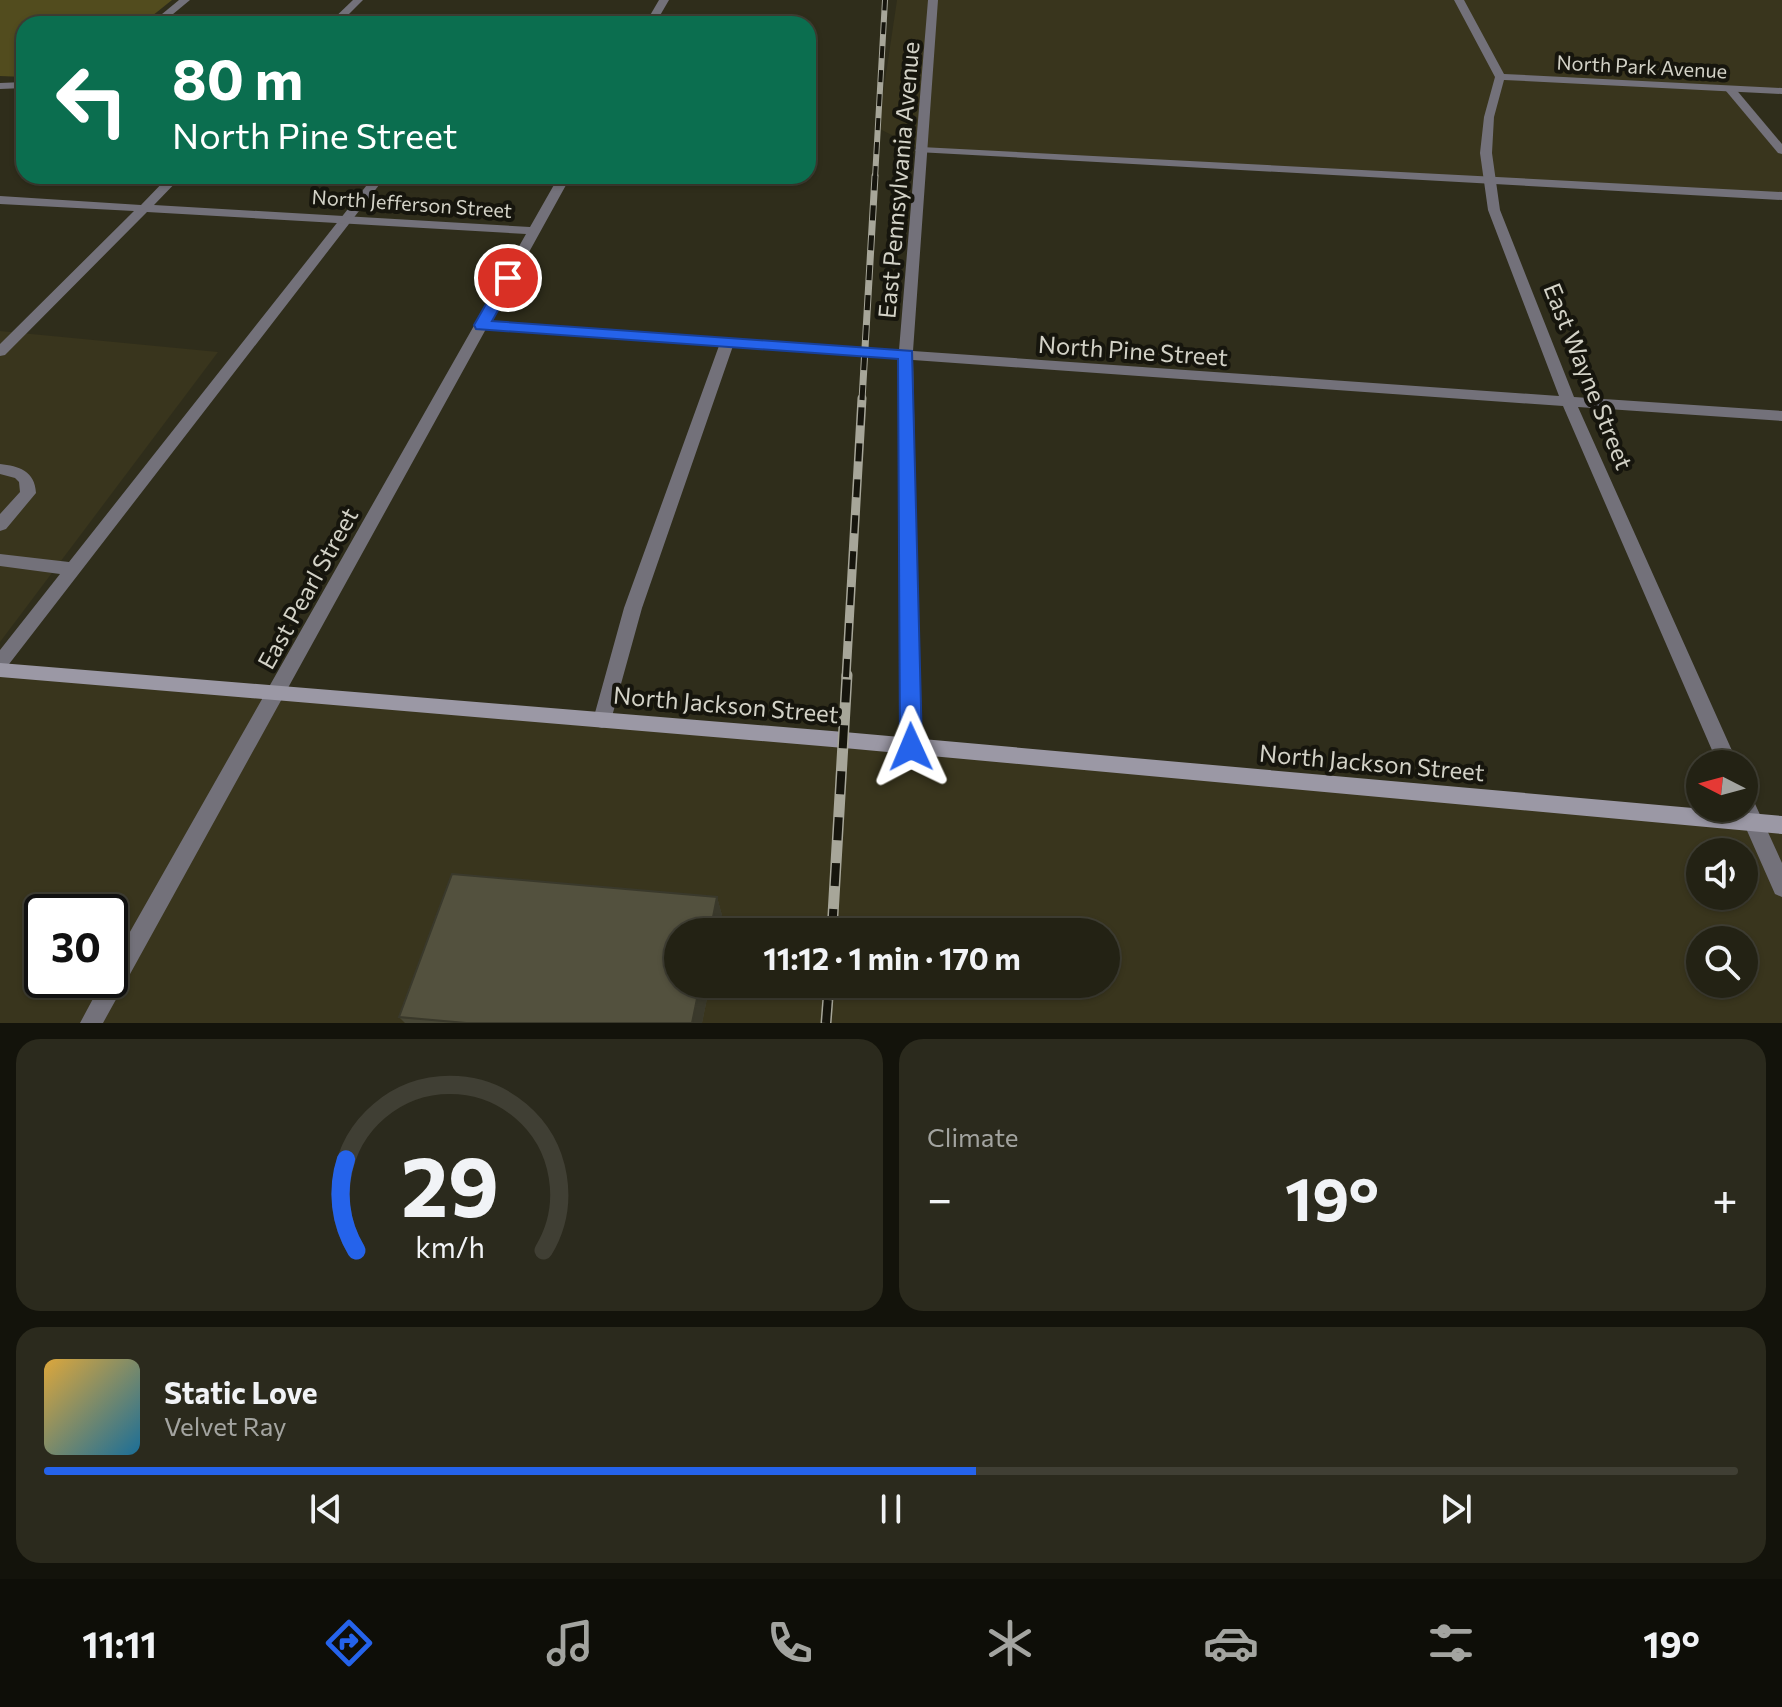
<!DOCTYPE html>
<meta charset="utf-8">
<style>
body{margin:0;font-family:Commissioner,sans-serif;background:#2b2a1d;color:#f1f3f6;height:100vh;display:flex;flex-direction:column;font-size:30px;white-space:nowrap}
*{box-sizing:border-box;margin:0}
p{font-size:26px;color:#a3a4a0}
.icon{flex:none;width:44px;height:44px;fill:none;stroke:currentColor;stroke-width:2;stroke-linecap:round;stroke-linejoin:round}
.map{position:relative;height:1023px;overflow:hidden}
.side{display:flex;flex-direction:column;gap:16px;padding:16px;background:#13130b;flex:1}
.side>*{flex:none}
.guide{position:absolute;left:16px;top:16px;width:800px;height:168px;border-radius:24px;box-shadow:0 2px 6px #0004,0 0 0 2px #403f34;background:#0b6e4f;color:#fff;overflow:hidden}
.needle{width:52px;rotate:276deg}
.controls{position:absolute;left:1686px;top:750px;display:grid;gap:16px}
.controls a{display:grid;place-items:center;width:72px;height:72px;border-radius:50%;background:#232214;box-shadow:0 2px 6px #0004,0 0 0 2px #403f34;font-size:40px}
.speed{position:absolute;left:24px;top:894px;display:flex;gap:16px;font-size:40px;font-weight:700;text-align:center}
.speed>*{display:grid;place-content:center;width:104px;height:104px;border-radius:50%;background:#232214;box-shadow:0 2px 6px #0004,0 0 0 2px #403f34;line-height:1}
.speed .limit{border:4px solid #111;border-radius:12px;background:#fff;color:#111}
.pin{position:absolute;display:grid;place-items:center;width:68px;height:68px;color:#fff;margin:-34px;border:4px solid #fff;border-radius:50%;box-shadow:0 2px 8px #0007}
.me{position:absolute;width:88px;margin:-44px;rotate:359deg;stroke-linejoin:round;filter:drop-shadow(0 0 6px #0008)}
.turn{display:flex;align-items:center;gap:28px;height:168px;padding:0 24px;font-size:36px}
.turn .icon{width:104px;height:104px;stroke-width:2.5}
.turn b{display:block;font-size:56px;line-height:68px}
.big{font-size:60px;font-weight:700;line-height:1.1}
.side .tile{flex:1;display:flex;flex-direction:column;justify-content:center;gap:12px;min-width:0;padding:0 28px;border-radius:24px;background:#2b2a1d}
.side .dial{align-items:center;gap:0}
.dial svg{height:208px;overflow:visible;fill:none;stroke:#403f34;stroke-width:7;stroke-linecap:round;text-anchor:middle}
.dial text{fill:#f1f3f6;stroke:none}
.song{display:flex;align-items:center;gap:24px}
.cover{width:96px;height:96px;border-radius:12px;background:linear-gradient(135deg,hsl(40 70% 55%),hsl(200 70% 35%))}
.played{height:8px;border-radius:4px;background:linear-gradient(90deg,#2563eb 55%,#403f34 55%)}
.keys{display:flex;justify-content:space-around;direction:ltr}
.heat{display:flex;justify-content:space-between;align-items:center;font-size:44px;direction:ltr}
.side .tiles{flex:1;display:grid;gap:16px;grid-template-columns:1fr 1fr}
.tile:last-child{grid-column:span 2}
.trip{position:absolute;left:664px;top:918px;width:456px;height:80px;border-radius:40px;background:#232214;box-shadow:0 2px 6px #0004,0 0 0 2px #403f34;font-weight:700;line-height:80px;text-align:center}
.tab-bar{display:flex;height:128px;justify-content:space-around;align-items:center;background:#0e0e08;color:#a3a4a0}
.tab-bar .icon{width:56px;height:56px}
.tab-bar .on{color:#2563eb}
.tab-bar b{font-size:36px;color:#f1f3f6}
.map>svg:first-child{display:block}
</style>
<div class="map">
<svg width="1782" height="1023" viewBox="0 0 1782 1023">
<rect width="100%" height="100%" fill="#2f2d1b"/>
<g fill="#39351d" fill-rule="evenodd">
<polygon points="897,0 1782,0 1782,93 1732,89 1782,151 1782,196 921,150 878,128"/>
<polygon points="0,331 218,352 0,642"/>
<path d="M0,670l1782,155v198h-1782zM1700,852h44v44h-44zM42,912h68v68h-68zM678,932h428v52h-428zM1700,940h44v44h-44z"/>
</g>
<polygon fill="#524c1e" points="0,0 172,0 142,24 24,24 24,77 0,76"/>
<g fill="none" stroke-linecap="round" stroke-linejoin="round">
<g fill="#73717a" fill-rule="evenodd">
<polygon points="179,0 190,0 161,24 150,24"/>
<polygon points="24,82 24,88 0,89 0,83"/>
<polygon points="1726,87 1734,87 1782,144 1782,154 1778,153 1726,91"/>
<polygon points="921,147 1782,192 1782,200 917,152 915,150"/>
<polygon points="374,176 386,176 6,668 0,670 0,650 60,574 0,566 0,554 69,562"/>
<polygon points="727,339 734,343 642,608 611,720 609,726 602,728 595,726 593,720 624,608 720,343"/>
<path d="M0,464c19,2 35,7 36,29l-30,36 -6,2v-17l20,-22 -1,-10 -4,-4 -15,-4z"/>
</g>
<g fill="#73717a" fill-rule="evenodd">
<polygon points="353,0 363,0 339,24 328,24"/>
<polygon points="659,0 669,0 655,24 645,24"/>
<polygon points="928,0 938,0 913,351 1559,396 1488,210 1480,153 1484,117 1495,77 1454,0 1464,0 1504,74 1782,88 1782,94 1504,80 1494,117 1492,153 1500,210 1574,397 1782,411 1782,421 1578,407 1738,764 1718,764 1563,406 913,360 921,747 918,753 911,755 904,753 901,747 899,359 486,329 103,1023 80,1023 103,980 110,980 110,967 526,234 147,212 5,355 0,356 0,344 134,211 0,204 0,196 141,205 169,176 182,176 154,205 530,227 559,176 571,176 491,321 899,350"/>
<polygon points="1744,792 1751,795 1782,863 1782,897 1775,894 1737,808 1744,808"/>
</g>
<polygon fill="#9b98a5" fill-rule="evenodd" points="0,663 844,732 1782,816 1782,834 844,748 0,677"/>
<defs>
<polyline id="rail-far3" points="875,178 885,0"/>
<polyline id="rail-far2" points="862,400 875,176"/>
<polyline id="rail-far1" points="846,677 862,398"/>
<g id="rail">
<polyline points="832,932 847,675"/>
<polyline points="826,1023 829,984"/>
</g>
</defs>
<use href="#rail-far3" stroke="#a7a699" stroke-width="6"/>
<use href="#rail-far2" stroke="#a7a699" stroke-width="7"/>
<use href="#rail-far1" stroke="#a7a699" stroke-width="9"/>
<use href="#rail" stroke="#a7a699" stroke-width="11"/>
<use href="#rail-far3" stroke="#16150d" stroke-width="4" stroke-dasharray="12" stroke-linecap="butt"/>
<use href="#rail-far2" stroke="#16150d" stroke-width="5" stroke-dasharray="15" stroke-linecap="butt"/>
<use href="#rail-far1" stroke="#16150d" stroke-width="6" stroke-dasharray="18" stroke-linecap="butt"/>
<use href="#rail" stroke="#16150d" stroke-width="8" stroke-dasharray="23" stroke-linecap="butt"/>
</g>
<polygon fill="#474635" points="452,874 717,897 723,919 720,932 678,932 678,984 710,984 702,1023 405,1023 399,1017"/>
<g fill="#3a392b">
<polygon points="717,897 723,919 720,932 710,932"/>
<polygon points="700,984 710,984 702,1023 692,1023"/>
</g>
<polygon fill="#53513e" stroke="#3a392b" stroke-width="2" points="452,874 717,897 710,932 678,932 678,984 700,984 692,1023 466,1023 399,1017"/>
<polygon fill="#2563eb" stroke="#184099" stroke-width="2" points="508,274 516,278 492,321 912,351 922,747 918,753 903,753 900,747 898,359 476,329 474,325 501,278"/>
<g text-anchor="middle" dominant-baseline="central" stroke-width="8" stroke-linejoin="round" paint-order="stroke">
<g font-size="20" fill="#d3d2c7" stroke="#16150d">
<text transform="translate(1642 66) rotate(3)">North Park Avenue</text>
<text transform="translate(412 203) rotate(4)">North Jefferson Street</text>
</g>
<g font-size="24" fill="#d3d2c7" stroke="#16150d">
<text transform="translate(898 180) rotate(-85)">East Pennsylvania Avenue</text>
<text transform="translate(1133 350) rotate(4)">North Pine Street</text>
<text transform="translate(1589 376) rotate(68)">East Wayne Street</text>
<text transform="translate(307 588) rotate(-61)">East Pearl Street</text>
<text transform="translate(726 704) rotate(5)">North Jackson Street</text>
<text transform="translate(1372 762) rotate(5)">North Jackson Street</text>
</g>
</g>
</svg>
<div class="controls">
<a><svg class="needle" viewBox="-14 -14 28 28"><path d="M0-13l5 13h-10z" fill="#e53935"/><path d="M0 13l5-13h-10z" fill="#a3a4a0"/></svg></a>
<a><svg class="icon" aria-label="sound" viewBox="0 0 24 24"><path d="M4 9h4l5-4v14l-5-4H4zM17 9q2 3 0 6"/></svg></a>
<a><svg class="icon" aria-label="search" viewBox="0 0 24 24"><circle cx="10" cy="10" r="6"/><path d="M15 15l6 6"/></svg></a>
</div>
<div class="speed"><div class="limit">30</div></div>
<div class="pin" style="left:508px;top:278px;background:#d93025"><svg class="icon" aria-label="arrive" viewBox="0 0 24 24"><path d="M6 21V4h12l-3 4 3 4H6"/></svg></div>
<svg class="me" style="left:911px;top:747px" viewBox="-20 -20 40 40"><path d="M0-17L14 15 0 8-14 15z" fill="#2563eb" stroke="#fff" stroke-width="4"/></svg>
<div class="trip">11:12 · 1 min · 170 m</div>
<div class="guide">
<div class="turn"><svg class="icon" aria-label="left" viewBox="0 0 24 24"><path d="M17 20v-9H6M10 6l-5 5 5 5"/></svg><div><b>80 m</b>North Pine Street</div></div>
</div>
</div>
<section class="side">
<div class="tiles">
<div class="tile dial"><svg viewBox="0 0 100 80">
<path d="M14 69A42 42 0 1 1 86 69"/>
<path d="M14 69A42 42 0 0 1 10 34" stroke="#2563eb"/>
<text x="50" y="56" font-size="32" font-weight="700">29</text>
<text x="50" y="72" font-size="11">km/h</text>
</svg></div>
<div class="tile"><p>Climate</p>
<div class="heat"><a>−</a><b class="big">19°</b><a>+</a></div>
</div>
<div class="tile">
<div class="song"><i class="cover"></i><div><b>Static Love</b><p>Velvet Ray</p></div></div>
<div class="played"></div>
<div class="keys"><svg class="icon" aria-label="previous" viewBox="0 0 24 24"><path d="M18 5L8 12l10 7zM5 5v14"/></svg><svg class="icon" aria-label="pause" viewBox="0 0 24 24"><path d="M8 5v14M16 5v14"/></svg><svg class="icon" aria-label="next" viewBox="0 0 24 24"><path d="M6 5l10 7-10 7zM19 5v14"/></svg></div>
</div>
</div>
</section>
<nav class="tab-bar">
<b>11:11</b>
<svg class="icon on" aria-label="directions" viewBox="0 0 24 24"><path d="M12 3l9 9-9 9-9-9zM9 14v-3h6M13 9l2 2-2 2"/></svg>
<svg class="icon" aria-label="music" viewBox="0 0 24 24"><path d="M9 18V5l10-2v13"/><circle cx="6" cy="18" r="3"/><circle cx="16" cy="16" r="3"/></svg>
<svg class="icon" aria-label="phone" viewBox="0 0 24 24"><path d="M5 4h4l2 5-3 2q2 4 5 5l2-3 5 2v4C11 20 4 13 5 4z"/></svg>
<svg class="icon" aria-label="climate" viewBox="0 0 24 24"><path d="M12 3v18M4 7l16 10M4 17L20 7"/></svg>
<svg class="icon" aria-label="car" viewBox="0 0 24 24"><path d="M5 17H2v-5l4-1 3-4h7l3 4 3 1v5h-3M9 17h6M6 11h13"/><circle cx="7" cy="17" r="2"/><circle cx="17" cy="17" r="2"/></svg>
<svg class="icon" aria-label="filters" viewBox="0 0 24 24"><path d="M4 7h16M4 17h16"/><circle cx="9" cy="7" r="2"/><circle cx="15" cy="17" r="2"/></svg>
<b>19°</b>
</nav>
